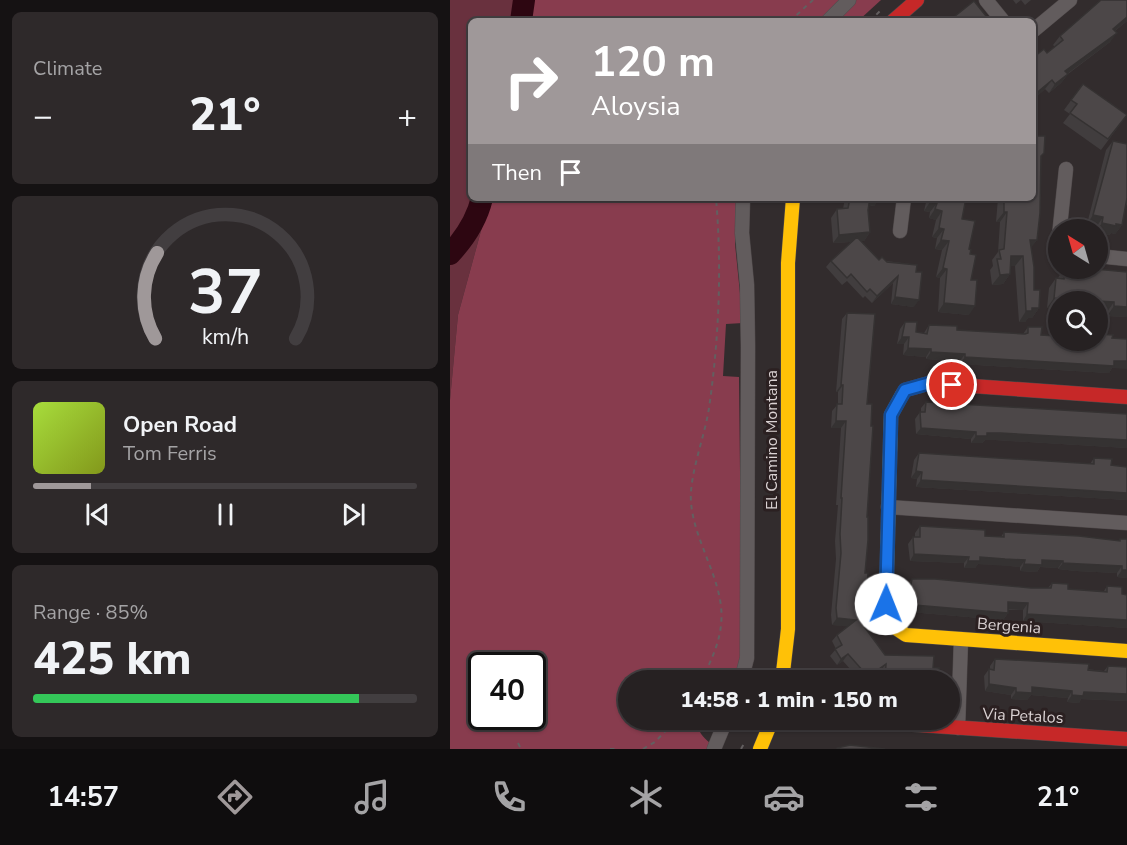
<!DOCTYPE html>
<meta charset="utf-8">
<style>
body{margin:0;font-family:"Nunito Sans",sans-serif;background:#2e292a;color:#f1f3f6;height:100vh;display:flex;flex-direction:column;font-size:22px;white-space:nowrap}
*{box-sizing:border-box;margin:0}
p{font-size:20px;color:#a4a3a5}
.icon{flex:none;width:33px;height:33px;fill:none;stroke:currentColor;stroke-width:2;stroke-linecap:round;stroke-linejoin:round}
.map{position:relative;flex:1;overflow:hidden}
.sheet{display:flex;flex-direction:column;gap:12px;padding:12px;background:#151213;width:450px}
.sheet>*{flex:none}
.hud{position:absolute;left:18px;top:18px;width:568px;height:183px;border-radius:9px;box-shadow:0 2px 4px #0004,0 0 0 2px #423e40;background:#9f9899;color:#fff;overflow:hidden}
.needle{width:39px;rotate:323deg}
.controls{position:absolute;left:598px;top:219px;display:grid;gap:12px}
.controls a{display:grid;place-items:center;width:60px;height:60px;border-radius:50%;background:#262122;box-shadow:0 2px 4px #0004,0 0 0 2px #423e40;font-size:30px}
.speed{position:absolute;left:18px;top:652px;display:flex;gap:12px;font-size:30px;font-weight:700;text-align:center}
.speed>*{display:grid;place-content:center;width:78px;height:78px;border-radius:50%;background:#262122;box-shadow:0 2px 4px #0004,0 0 0 2px #423e40;line-height:1}
.speed .limit{border:3px solid #111;border-radius:9px;background:#fff;color:#111}
.pin{position:absolute;display:grid;place-items:center;width:51px;height:51px;color:#fff;margin:-26px;border:3px solid #fff;border-radius:50%;box-shadow:0 2px 6px #0007}
.me{position:absolute;width:66px;margin:-33px;rotate:1deg;stroke-linejoin:round;filter:drop-shadow(0 0 4px #0008)}
.turn{display:flex;align-items:center;gap:21px;height:126px;padding:0 24px;font-size:27px}
.turn .icon{width:78px;height:78px;stroke-width:2.5}
.turn b{display:block;font-size:42px;line-height:51px}
.then{display:flex;align-items:center;height:57px;padding:0 24px;background:#0003;gap:12px;font-size:22px}
.big{font-size:45px;font-weight:800;line-height:1.1}
.sheet .card{flex:1;display:flex;flex-direction:column;justify-content:center;gap:9px;min-width:0;padding:0 21px;border-radius:9px;background:#2e292a}
.sheet .dial{align-items:center;gap:0}
.dial svg{height:156px;overflow:visible;fill:none;stroke:#423e40;stroke-width:7;stroke-linecap:round;text-anchor:middle}
.dial text{fill:#f1f3f6;stroke:none}
.song{display:flex;align-items:center;gap:18px}
.cover{width:72px;height:72px;border-radius:9px;background:linear-gradient(135deg,hsl(80 70% 55%),hsl(70 70% 35%))}
.played{height:6px;border-radius:3px;background:linear-gradient(90deg,#9f9899 15%,#423e40 15%)}
.keys{display:flex;justify-content:space-around;direction:ltr}
.heat{display:flex;justify-content:space-between;align-items:center;font-size:33px;direction:ltr}
.charge{height:9px;border-radius:4px;background:linear-gradient(90deg,#34c759 85%,#423e40 0)}
.trip{position:absolute;left:168px;top:670px;width:342px;height:60px;border-radius:30px;background:#262122;box-shadow:0 2px 4px #0004,0 0 0 2px #423e40;font-weight:800;line-height:60px;text-align:center}
.tabs{display:flex;height:96px;justify-content:space-around;align-items:center;background:#0f0d0e;color:#a4a3a5}
.tabs .icon{width:42px;height:42px}
.tabs .active{color:#9f9899}
.tabs b{font-size:27px;color:#f1f3f6}
main{display:flex;flex:1;min-height:0}
.map>svg:first-child{display:block}
</style>
<main>
<section class="sheet">
<div class="card"><p>Climate</p>
<div class="heat"><a>−</a><b class="big">21°</b><a>+</a></div>
</div>
<div class="card dial"><svg viewBox="0 0 100 80">
<path d="M14 69A42 42 0 1 1 86 69"/>
<path d="M14 69A42 42 0 0 1 15 25" stroke="#9f9899"/>
<text x="50" y="56" font-size="32" font-weight="700">37</text>
<text x="50" y="72" font-size="11">km/h</text>
</svg></div>
<div class="card">
<div class="song"><i class="cover"></i><div><b>Open Road</b><p>Tom Ferris</p></div></div>
<div class="played"></div>
<div class="keys"><svg class="icon" aria-label="previous" viewBox="0 0 24 24"><path d="M18 5L8 12l10 7zM5 5v14"/></svg><svg class="icon" aria-label="pause" viewBox="0 0 24 24"><path d="M8 5v14M16 5v14"/></svg><svg class="icon" aria-label="next" viewBox="0 0 24 24"><path d="M6 5l10 7-10 7zM19 5v14"/></svg></div>
</div>
<div class="card"><p>Range · 85%</p><b class="big">425 km</b><div class="charge"></div></div>
</section>
<div class="map">
<svg width="677" height="749" viewBox="0 0 677 749">
<rect width="100%" height="100%" fill="#322c2d"/>
<polygon fill="#69313e" points="0,0 80,0 77,21 21,21 21,198 40,198 8,315 0,400"/>
<g fill="#883c4e" fill-rule="evenodd">
<polygon points="80,0 431,0 408,21 77,21"/>
<path d="M40,198h248l-3,46 8,79 -17,1 -3,52 16,1 3,281 -7,23h-107v39h70c-1,11 4,16 12,23l-3,6h-257v-349l8,-85zM32,666h50v51h-50z"/>
</g>
<g fill="none" stroke-linecap="round" stroke-linejoin="round">
<g stroke="#2d0611" stroke-width="22">
<polyline points="71,21 74,0"/>
<path d="M0,254c14,-15 27,-35 32,-56"/>
</g>
<defs>
<g id="street">
<polyline points="536,0 553,21"/>
<polyline points="378,21 399,0"/>
<polyline points="584,30 620,0"/>
<polyline points="450,231 454,198"/>
<polyline points="609,236 616,169"/>
<polyline points="648,256 677,259"/>
<polyline points="438,507 677,523"/>
<polyline points="291,681 297,658 298,346 297,285 292,233 293,198"/>
<polyline points="508,728 511,639"/>
<polyline points="264,749 276,720"/>
</g>
<g id="slow">
<polyline points="452,395 441,415 436,604 441,625 456,635 677,651"/>
<polyline points="332,681 338,629 338,263 343,198"/>
<polyline points="310,749 322,720"/>
</g>
<g id="jam">
<polyline points="443,21 467,0"/>
<polyline points="452,395 455,390 480,383 677,397"/>
<polyline points="396,720 677,739"/>
</g>
</defs>
<use href="#street" stroke="#504a4b" stroke-width="15"/>
<use href="#slow" stroke="#504a4b" stroke-width="15"/>
<use href="#jam" stroke="#504a4b" stroke-width="15"/>
<g stroke="#635f60" stroke-width="2" stroke-dasharray="4.5 4.5" stroke-linecap="butt">
<polyline points="340,21 363,0"/>
<polyline points="420,21 431,10"/>
<path d="M251,681c9,-18 18,-36 20,-56 5,-42 -27,-81 -30,-123 -2,-27 14,-66 18,-94 10,-69 13,-140 7,-210"/>
<polyline points="68,743 71,749"/>
<polyline points="160,749 165,749"/>
<polyline points="193,749 205,742 226,720"/>
<polyline points="291,749 295,742"/>
</g>
<use href="#street" stroke="#625c5d" stroke-width="14"/>
<use href="#slow" stroke="#ffc107" stroke-width="14"/>
<use href="#jam" stroke="#c62828" stroke-width="14"/>
</g>
<g fill="#413d3e">
<polygon points="563,0 581,0 575,5 571,0 566,4"/>
<polygon points="677,0 677,21 665,31 660,42 618,74 611,83 599,93 595,89 584,99 584,57 597,53 605,47 603,45 610,36"/>
<polygon points="633,84 677,115 651,150 613,123 620,114 614,110"/>
<polygon points="663,141 677,204 675,207 672,225 665,234 661,233 659,235 648,233 648,230 646,230 647,226 637,224 656,150"/>
<polygon points="591,157 587,240 581,247 584,290 589,308 582,318 578,318 575,322 569,322 565,266 560,266 560,274 553,284 542,285 540,270 543,266 542,260 548,252 550,222 546,222 548,198 584,198"/>
<polygon points="395,198 430,198 424,206 419,205 418,210 420,232 414,241 411,241 429,260 467,265 464,307 441,304 443,283 422,303 415,296 413,298 397,281 392,285 376,267 381,261 401,242 383,243 381,218 387,209 393,209"/>
<polygon points="477,198 516,198 512,219 520,254 521,280 519,315 488,312 490,278 486,277 492,250 485,249 487,238 482,237 486,220 479,218 480,212 474,211"/>
<polygon points="614,268 635,268 677,317 657,316 657,312 648,312 648,302 609,302 609,309 597,308 599,288 606,278 608,278"/>
<polygon points="397,313 417,404 417,517 415,595 413,625 435,655 483,668 489,678 487,681 431,681 431,670 417,681 413,681 410,678 409,679 393,661 387,665 380,656 386,649 382,641 387,635 398,626 382,625 381,615 386,559 385,541 388,505 386,505 391,428 381,428 382,411 388,404 388,392 386,392 392,319"/>
<polygon points="455,322 466,332 474,333 479,325 507,330 573,334 578,327 591,335 662,368 659,373 510,364 510,361 476,359 476,357 453,355 454,344 447,344 450,329"/>
<polygon points="476,402 677,414 677,448 545,440 535,440 532,443 521,443 521,439 466,434 465,419 470,412 471,412 471,408"/>
<polygon points="469,453 640,464 644,458 661,465 677,467 677,500 466,487 467,479 461,478 464,460"/>
<polygon points="470,526 535,536 551,537 554,532 669,541 670,539 677,578 667,577 667,573 626,571 608,569 608,568 590,567 587,572 570,571 570,567 550,565 528,564 525,568 514,568 514,563 460,561 458,544 463,537 465,537 465,533"/>
<polygon points="462,579 581,588 598,588 602,583 618,589 654,591 657,586 672,594 677,595 677,628 573,621 573,610 558,610 558,613 553,620 460,612 460,601 454,601 457,586"/>
<polygon points="545,659 654,671 658,666 677,667 677,701 631,699 629,703 617,702 618,698 581,695 577,700 561,699 561,695 535,691 534,676 539,669 540,669 540,666"/>
</g>
<g fill="#353232">
<polygon points="677,17 677,21 657,37 663,29"/>
<polygon points="667,33 660,42 609,80 615,71"/>
<polygon points="618,74 611,83 599,93 605,84"/>
<polygon points="602,80 595,89 584,99 584,95"/>
<polygon points="419,198 430,198 424,206 414,204"/>
<polygon points="480,202 487,203 480,212 474,211"/>
<polygon points="485,209 492,211 486,220 479,218"/>
<polygon points="554,212 557,212 550,222 546,222"/>
<polygon points="643,215 653,217 647,226 637,224"/>
<polygon points="652,223 666,224 672,225 665,234 661,233 659,235 648,233 647,230"/>
<polygon points="489,228 494,229 487,238 482,237"/>
<polygon points="420,232 414,241 383,243 389,235"/>
<polygon points="491,240 499,241 492,250 485,249"/>
<polygon points="580,240 587,240 579,250"/>
<polygon points="561,256 573,256 565,266 554,266"/>
<polygon points="493,268 497,269 490,278 486,277"/>
<polygon points="560,274 553,284 542,285 550,275"/>
<polygon points="448,276 443,283 422,303 427,296"/>
<polygon points="445,297 469,300 464,307 441,304"/>
<polygon points="604,298 622,299 620,302 609,302 609,309 597,308"/>
<polygon points="631,300 664,302 657,312 648,312 648,302 631,302"/>
<polygon points="494,303 525,306 519,315 488,312"/>
<polygon points="664,306 677,307 677,317 657,316"/>
<polygon points="582,308 589,308 582,318 578,318 575,322 569,322 576,311"/>
<polygon points="452,337 459,337 454,344 447,344"/>
<polygon points="458,348 481,349 476,357 453,355"/>
<polygon points="481,352 515,354 510,361 476,359"/>
<polygon points="515,357 677,361 677,369 662,368 659,373 510,364"/>
<polygon points="391,385 393,385 388,392 386,392"/>
<polygon points="386,421 396,421 391,428 381,428"/>
<polygon points="471,428 526,432 521,439 466,434"/>
<polygon points="537,433 677,440 677,448 545,440 535,440 532,443 521,443 526,436"/>
<polygon points="466,471 472,472 467,479 461,478"/>
<polygon points="471,480 677,493 677,500 466,487"/>
<polygon points="464,554 519,557 514,563 460,561"/>
<polygon points="530,557 575,560 570,567 528,564 525,568 514,568 518,561"/>
<polygon points="592,560 613,561 608,568 590,567 587,572 570,571 574,564"/>
<polygon points="613,563 672,566 667,573 626,571 608,569"/>
<polygon points="672,570 677,570 677,578 667,577"/>
<polygon points="459,594 465,594 460,601 454,601"/>
<polygon points="558,602 578,603 573,610 554,609"/>
<polygon points="464,605 558,613 553,620 460,612"/>
<polygon points="577,614 677,620 677,628 573,621"/>
<polygon points="387,618 406,620 402,627 382,625"/>
<polygon points="398,654 393,661 387,665 391,659"/>
<polygon points="436,664 431,670 415,681 419,676"/>
<polygon points="539,684 566,688 561,695 535,691"/>
<polygon points="582,687 622,691 618,698 581,695 577,700 561,699 566,692"/>
<polygon points="634,692 677,694 677,701 631,699 629,703 617,702 622,695"/>
</g>
<g fill="#4c4748" stroke="#353232" stroke-width="1.5">
<polygon points="651,0 677,0 677,17 663,29 667,33 615,71 618,74 605,84 602,80 584,95 584,57 594,49 597,53 613,40 610,36"/>
<polygon points="524,1 540,21 499,21"/>
<polygon points="633,84 677,115 658,139 620,113 627,104 621,100"/>
<polygon points="584,136 595,136 594,153 591,156 590,213 587,240 580,240 584,267 584,290 590,290 589,308 582,308 582,311 576,311 573,256 561,256 560,274 550,275 547,259 551,259 549,250 554,249 557,212 554,212 554,198 584,198"/>
<polygon points="663,141 677,144 677,198 672,225 666,224 666,226 652,223 653,217 643,215"/>
<polygon points="400,198 420,198 418,210 420,232 389,235 387,209 398,208"/>
<polygon points="481,198 516,198 512,219 525,221 519,249 521,250 520,254 526,255 521,280 527,280 525,306 494,303 497,269 493,268 499,241 491,240 494,229 489,228 492,211 485,209 487,203 480,202"/>
<polygon points="407,237 429,260 432,257 437,262 467,265 466,272 472,272 469,300 445,297 448,276 427,296 420,289 417,292 401,274 397,278 381,261"/>
<polygon points="615,268 635,268 677,272 677,307 664,306 664,302 631,300 631,302 622,302 622,299 604,298 606,278 614,279"/>
<polygon points="397,313 425,314 417,404 422,404 421,426 423,426 417,517 418,517 418,540 415,573 418,573 417,592 415,592 413,625 435,655 484,656 483,668 489,668 489,678 487,678 487,681 435,680 436,664 419,676 415,671 414,672 398,654 391,659 385,649 392,645 387,635 406,620 387,618 386,608 391,553 390,534 392,498 391,498 396,421 386,421 387,404 392,404 393,385 391,385"/>
<polygon points="455,322 467,322 466,332 477,334 479,325 507,326 507,330 575,334 578,333 578,327 592,327 591,335 609,336 609,340 648,340 648,334 663,335 662,338 677,339 677,361 664,361 664,366 515,357 515,354 481,352 481,349 458,348 459,337 452,337"/>
<polygon points="476,402 677,414 677,440 550,433 537,433 537,436 526,436 526,432 471,428 470,412 475,412"/>
<polygon points="469,453 644,464 644,458 662,459 661,465 677,467 677,493 471,480 472,472 466,471"/>
<polygon points="470,526 535,530 535,536 554,537 554,532 629,536 670,541 670,539 677,539 677,570 672,570 672,566 631,564 613,563 613,561 592,560 592,565 574,564 575,560 555,559 530,557 530,561 518,561 519,557 464,554 463,537 470,537"/>
<polygon points="462,579 485,579 581,588 601,588 602,583 618,584 618,589 657,592 657,586 672,587 672,594 677,595 677,620 577,614 578,603 558,602 558,613 464,605 465,594 459,594"/>
<polygon points="545,659 639,664 638,670 657,672 658,666 677,667 677,694 634,692 633,696 622,695 622,691 582,687 582,693 566,692 566,688 539,684 539,669 544,670"/>
<polygon points="400,745 435,749 387,749 387,748"/>
</g>
<g fill="none" stroke-linecap="round" stroke-linejoin="round">
<defs>
<polyline id="route" points="436,604 441,415 455,390 480,383 502,385"/>
</defs>
<use href="#route" stroke="#114b97" stroke-width="15"/>
<use href="#route" stroke="#1a73e8" stroke-width="10"/>
</g>
<g text-anchor="middle" dominant-baseline="central" stroke-width="6" stroke-linejoin="round" paint-order="stroke">
<g font-size="16" fill="#dad2d3" stroke="#2b2021">
<text transform="translate(322 440) rotate(-90)">El Camino Montana</text>
<text transform="translate(559 626) rotate(4)">Bergenia</text>
<text transform="translate(573 716) rotate(3)">Via Petalos</text>
</g>
</g>
</svg>
<div class="controls">
<a><svg class="needle" viewBox="-14 -14 28 28"><path d="M0-13l5 13h-10z" fill="#e53935"/><path d="M0 13l5-13h-10z" fill="#a4a3a5"/></svg></a>
<a><svg class="icon" aria-label="search" viewBox="0 0 24 24"><circle cx="10" cy="10" r="6"/><path d="M15 15l6 6"/></svg></a>
</div>
<div class="speed"><div class="limit">40</div></div>
<div class="pin" style="left:502px;top:385px;background:#d93025"><svg class="icon" aria-label="arrive" viewBox="0 0 24 24"><path d="M6 21V4h12l-3 4 3 4H6"/></svg></div>
<svg class="me" style="left:436px;top:604px" viewBox="-20 -20 40 40"><circle r="19" fill="#fff"/><path d="M0-13L10 11 0 6-10 11z" fill="#1a73e8"/></svg>
<div class="trip">14:58 · 1 min · 150 m</div>
<div class="hud">
<div class="turn"><svg class="icon" aria-label="right" viewBox="0 0 24 24"><path d="M7 20v-9h11M14 6l5 5-5 5"/></svg><div><b>120 m</b>Aloysia</div></div>
<div class="then">Then<svg class="icon" aria-label="arrive" viewBox="0 0 24 24"><path d="M6 21V4h12l-3 4 3 4H6"/></svg></div>
</div>
</div>
</main>
<nav class="tabs">
<b>14:57</b>
<svg class="icon active" aria-label="directions" viewBox="0 0 24 24"><path d="M12 3l9 9-9 9-9-9zM9 14v-3h6M13 9l2 2-2 2"/></svg>
<svg class="icon" aria-label="music" viewBox="0 0 24 24"><path d="M9 18V5l10-2v13"/><circle cx="6" cy="18" r="3"/><circle cx="16" cy="16" r="3"/></svg>
<svg class="icon" aria-label="phone" viewBox="0 0 24 24"><path d="M5 4h4l2 5-3 2q2 4 5 5l2-3 5 2v4C11 20 4 13 5 4z"/></svg>
<svg class="icon" aria-label="climate" viewBox="0 0 24 24"><path d="M12 3v18M4 7l16 10M4 17L20 7"/></svg>
<svg class="icon" aria-label="car" viewBox="0 0 24 24"><path d="M5 17H2v-5l4-1 3-4h7l3 4 3 1v5h-3M9 17h6M6 11h13"/><circle cx="7" cy="17" r="2"/><circle cx="17" cy="17" r="2"/></svg>
<svg class="icon" aria-label="filters" viewBox="0 0 24 24"><path d="M4 7h16M4 17h16"/><circle cx="9" cy="7" r="2"/><circle cx="15" cy="17" r="2"/></svg>
<b>21°</b>
</nav>
